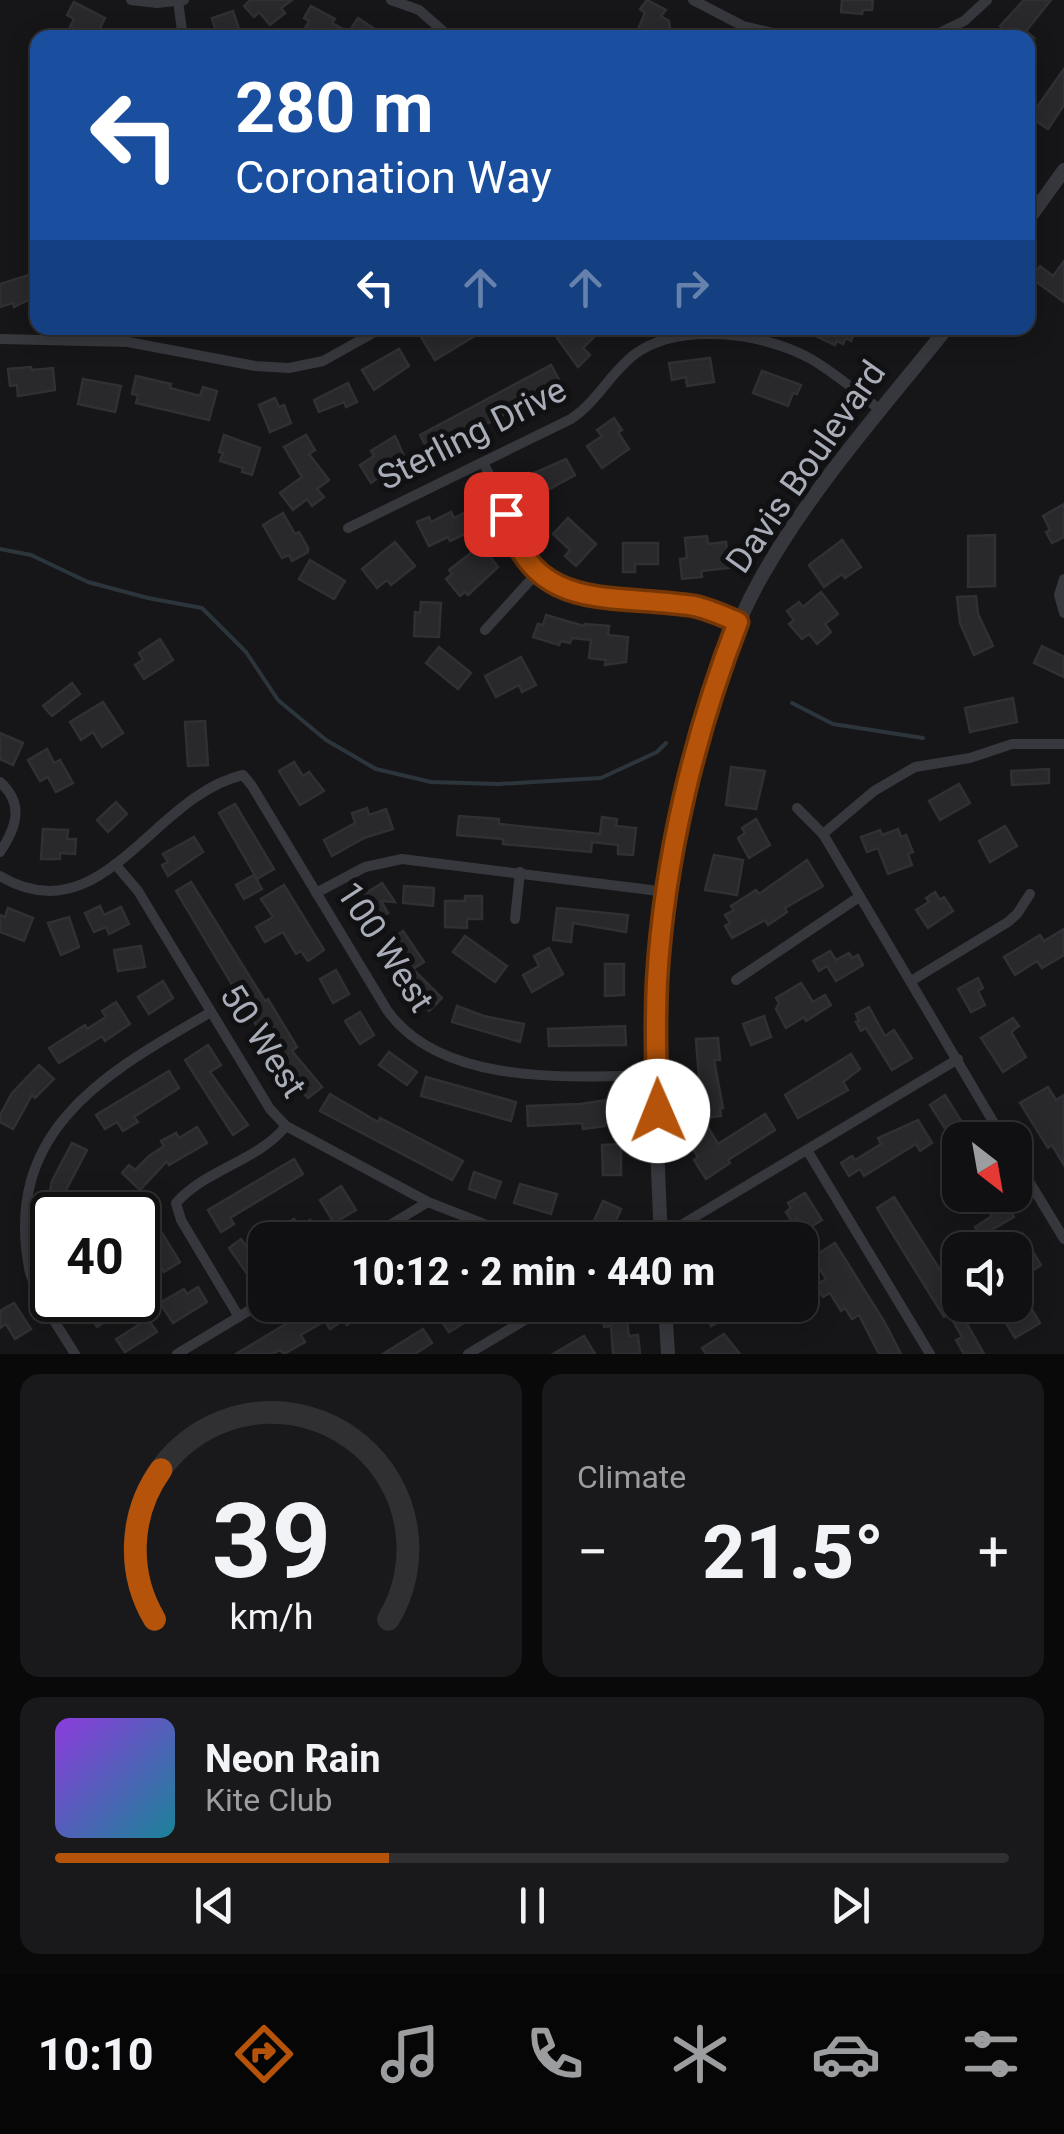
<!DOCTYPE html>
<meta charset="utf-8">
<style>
body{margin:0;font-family:Roboto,sans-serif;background:#19191b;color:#f1f3f6;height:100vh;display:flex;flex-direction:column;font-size:38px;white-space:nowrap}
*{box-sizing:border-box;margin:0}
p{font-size:32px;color:#9c9d9f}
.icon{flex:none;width:55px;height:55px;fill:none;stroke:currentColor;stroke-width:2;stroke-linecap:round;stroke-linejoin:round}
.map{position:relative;height:1354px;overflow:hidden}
.side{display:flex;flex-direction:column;gap:20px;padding:20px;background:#09090a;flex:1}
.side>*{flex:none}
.hud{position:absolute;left:30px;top:30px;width:1005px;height:305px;border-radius:20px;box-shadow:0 5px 25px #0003,0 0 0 2px #303032;background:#1a4fa0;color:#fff;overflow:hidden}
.needle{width:65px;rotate:149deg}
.tools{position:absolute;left:942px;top:1122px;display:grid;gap:20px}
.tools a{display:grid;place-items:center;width:90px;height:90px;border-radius:20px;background:#101012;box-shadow:0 5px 25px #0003,0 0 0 2px #303032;font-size:50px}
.speed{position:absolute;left:30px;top:1192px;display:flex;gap:20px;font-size:50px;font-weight:700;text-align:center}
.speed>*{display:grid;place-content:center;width:130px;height:130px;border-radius:50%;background:#101012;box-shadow:0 5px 25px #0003,0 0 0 2px #303032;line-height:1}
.speed .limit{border:5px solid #111;border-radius:15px;background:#fff;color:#111}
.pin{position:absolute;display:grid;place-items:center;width:85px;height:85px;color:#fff;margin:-42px;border-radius:20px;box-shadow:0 5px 15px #0006}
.me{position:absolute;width:110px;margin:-55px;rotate:359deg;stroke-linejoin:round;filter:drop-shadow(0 0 8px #0008)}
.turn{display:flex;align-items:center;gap:35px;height:210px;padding:0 40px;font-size:45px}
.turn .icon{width:130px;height:130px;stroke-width:2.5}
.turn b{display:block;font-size:70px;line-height:85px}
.lanes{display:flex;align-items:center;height:95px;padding:0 40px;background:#0003;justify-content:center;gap:50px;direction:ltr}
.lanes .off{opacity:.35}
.big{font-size:75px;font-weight:800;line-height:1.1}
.side .widget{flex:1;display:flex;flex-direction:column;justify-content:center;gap:15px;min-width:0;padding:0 35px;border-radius:20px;background:#19191b}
.side .dial{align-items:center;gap:0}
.dial svg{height:260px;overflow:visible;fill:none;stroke:#303032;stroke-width:7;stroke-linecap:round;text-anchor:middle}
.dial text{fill:#f1f3f6;stroke:none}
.song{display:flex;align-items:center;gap:30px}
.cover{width:120px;height:120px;border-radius:15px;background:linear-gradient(135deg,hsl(270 70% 55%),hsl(190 70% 35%))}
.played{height:10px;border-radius:5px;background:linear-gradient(90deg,#b45309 35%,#303032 35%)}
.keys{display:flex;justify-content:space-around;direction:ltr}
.heat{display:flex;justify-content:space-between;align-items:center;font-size:55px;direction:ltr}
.side .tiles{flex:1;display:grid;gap:20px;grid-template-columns:1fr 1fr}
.widget:last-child{grid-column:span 2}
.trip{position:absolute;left:248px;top:1222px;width:570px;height:100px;border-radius:20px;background:#101012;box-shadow:0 5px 25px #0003,0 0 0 2px #303032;font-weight:800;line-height:100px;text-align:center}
.menu{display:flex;height:160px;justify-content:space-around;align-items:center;background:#060607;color:#9c9d9f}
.menu .icon{width:70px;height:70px}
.menu .active{color:#b45309}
.menu b{font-size:45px;color:#f1f3f6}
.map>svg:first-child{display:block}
</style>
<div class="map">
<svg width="1064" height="1354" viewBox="0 0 1064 1354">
<rect width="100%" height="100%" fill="#161618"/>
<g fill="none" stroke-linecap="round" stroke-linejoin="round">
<g stroke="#2c353c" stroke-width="4">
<polyline points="0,549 31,555 88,582 148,598 202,608 246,652 278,700 326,740 376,769 431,782 498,784 601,778 657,752 666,743"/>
<polyline points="792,703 833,724 923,738"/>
</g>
</g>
<g fill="#29292c" stroke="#303034" stroke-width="2.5">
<polygon points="250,0 292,0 281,8 285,13 270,25 259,12 254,17 244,6"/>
<polygon points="647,0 666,10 661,16 669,21 670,28 686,38 651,38 638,29 645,13 640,9"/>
<polygon points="842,0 873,0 872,10 863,10 862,14 841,12"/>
<polygon points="1024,0 1051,0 1026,31 1034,38 1015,38 1000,26"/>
<polygon points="74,2 105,18 95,38 70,27 74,19 67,15"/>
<polygon points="311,6 335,19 332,23 349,32 358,18 373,28 367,38 317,38 304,30 309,21 304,18"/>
<polygon points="233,11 242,38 218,38 212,18"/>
<polygon points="1064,69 1064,105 1048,129 1030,117"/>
<polygon points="1064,261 1064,302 1031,278 1040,266 1053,276"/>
<polygon points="32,274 38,295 14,307 13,303 0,307 0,284"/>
<polygon points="435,328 437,331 443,328 488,328 435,360 421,337"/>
<polygon points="557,328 593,328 598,333 583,348 590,355 578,367 557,338 562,334"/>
<polygon points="799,328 850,328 856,330 851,341 846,338 843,344 837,341 835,345"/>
<polygon points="399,349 409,366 374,390 362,370"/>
<polygon points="710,358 714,382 687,386 686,377 672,380 669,363"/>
<polygon points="551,365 561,383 555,387 558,391 547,397 545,393 430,454 420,435"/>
<polygon points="31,367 32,370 53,368 55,390 18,396 17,385 10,386 8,369"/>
<polygon points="762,371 801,385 797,394 793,393 788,406 753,393"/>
<polygon points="136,376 171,384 170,388 200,396 203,387 217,391 209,420 136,403 138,395 132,394"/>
<polygon points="83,379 121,386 115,412 78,404"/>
<polygon points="348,383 357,402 346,407 344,402 319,412 314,400"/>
<polygon points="275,398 279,407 284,405 291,423 270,432 259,405"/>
<polygon points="614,418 622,430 618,432 629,449 602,468 587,446 602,436 597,430"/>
<polygon points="224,435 260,448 252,475 242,472 243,468 220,461 223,453 219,452"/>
<polygon points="306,435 315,450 309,454 329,480 317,489 324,497 312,506 307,499 293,510 280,493 302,477 284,447"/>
<polygon points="395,436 405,458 371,483 360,465 374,456 371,451"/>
<polygon points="566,459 575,475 537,496 527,476"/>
<polygon points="1064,504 1064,537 1052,543 1046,532 1050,530 1043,516"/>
<polygon points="472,509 480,527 450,541 448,537 429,546 417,522 429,517 431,522 451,512 454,518"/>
<polygon points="283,513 295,534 299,532 308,548 308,552 292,561 289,555 282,558 263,525"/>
<polygon points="568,518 596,544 576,566 565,556 570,550 553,534"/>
<polygon points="995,535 995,586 968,587 968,536"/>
<polygon points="707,536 708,544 726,542 729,568 701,571 702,577 682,579 680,559 687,558 685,538"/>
<polygon points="842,540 861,567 845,578 842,574 824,587 809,565"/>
<polygon points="395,542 415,566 391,585 387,580 377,588 362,569"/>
<polygon points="623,543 658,543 658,564 635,564 635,572 623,572"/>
<polygon points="481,545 498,567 468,595 465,592 460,596 446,579 452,574 449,570"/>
<polygon points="310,560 345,581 334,599 299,579"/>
<polygon points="821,592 838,614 825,624 831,632 817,644 809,634 802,639 789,624 794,620 787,611 799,602 803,607"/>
<polygon points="976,596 978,614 993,646 974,655 960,623 957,597"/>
<polygon points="421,602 441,603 439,637 414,636 415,612 420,613"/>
<polygon points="546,615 584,626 585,624 609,626 608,635 628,637 626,662 605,665 606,660 589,658 591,640 572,638 570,643 561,641 559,645 533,637 538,624 543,625"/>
<polygon points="160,639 173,660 144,679 135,665 143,660 139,653"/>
<polygon points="1042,646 1064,657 1064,677 1034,663"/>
<polygon points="439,647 471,673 458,689 426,663"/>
<polygon points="521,657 536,685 522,692 519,685 496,697 485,676"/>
<polygon points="72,683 80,694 52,716 43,706"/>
<polygon points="1013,698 1017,722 970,732 965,708"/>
<polygon points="103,702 123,733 102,747 93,732 81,740 70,722"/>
<polygon points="205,721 208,765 188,766 185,722"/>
<polygon points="0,733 23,743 13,765 0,759"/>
<polygon points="47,749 54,763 60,760 73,783 56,792 48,777 40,781 28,760"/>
<polygon points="294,762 303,776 309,772 324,791 300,805 279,771"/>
<polygon points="731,767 765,771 756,809 726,805"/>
<polygon points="1049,769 1049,783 1012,785 1011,771"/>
<polygon points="959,784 970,803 940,820 929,801"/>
<polygon points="116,802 127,814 108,832 97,820"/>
<polygon points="235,804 274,869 257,879 219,813"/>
<polygon points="367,808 369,815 386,809 393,829 364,838 332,856 324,840 355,823 352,813"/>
<polygon points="459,816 499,819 499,824 600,834 602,817 617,819 616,826 636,828 633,855 618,854 618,845 592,842 591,852 503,844 503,839 457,835"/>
<polygon points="756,819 770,845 749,858 738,838 745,833 742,828"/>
<polygon points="1005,826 1017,846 990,862 979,841"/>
<polygon points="43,829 68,830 67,839 76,839 75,854 60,853 60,859 41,859"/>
<polygon points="898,829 901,837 906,835 913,852 908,854 912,865 888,874 878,848 867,852 861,837 880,830 882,835"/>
<polygon points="194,837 203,852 168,876 162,865 168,862 163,854"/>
<polygon points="714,855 743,860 737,895 705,890"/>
<polygon points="807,860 823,886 785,908 787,912 768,925 765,920 732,938 725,926 730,923 725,915 734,910 731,906 756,890 759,894"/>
<polygon points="254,875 262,889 244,899 236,885"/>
<polygon points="191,882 265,1001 268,999 297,1047 292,1051 322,1087 308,1098 282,1068 176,891"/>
<polygon points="382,883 395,902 381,901 388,913 372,923 357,899"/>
<polygon points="284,885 324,950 308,961 301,951 296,954 283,932 265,942 256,927 273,917 261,899"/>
<polygon points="404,886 434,888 433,906 403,903"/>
<polygon points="935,892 940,900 944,897 953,911 928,928 916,910 929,902 926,898"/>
<polygon points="465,896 482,896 482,919 467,919 467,928 445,927 445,901 465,901"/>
<polygon points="100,906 104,915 121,907 129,924 109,934 106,927 94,932 85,913"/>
<polygon points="8,908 33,918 24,941 0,932 0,915 5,917"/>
<polygon points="557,908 628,915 626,932 573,923 571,942 553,940"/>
<polygon points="69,917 79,947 61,955 48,923"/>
<polygon points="1064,929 1064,955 1042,968 1037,961 1015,975 1004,957 1040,935 1044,941"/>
<polygon points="403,931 424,962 413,969 442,998 429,1011 409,991 414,986 385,943"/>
<polygon points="465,936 507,966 495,982 453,952"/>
<polygon points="141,946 145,967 118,971 114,950"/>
<polygon points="549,948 563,974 532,992 523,975 539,966 534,956"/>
<polygon points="830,951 836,960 849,953 852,958 858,955 863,965 836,981 827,966 819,971 813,961"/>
<polygon points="605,964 624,964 624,995 605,996"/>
<polygon points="336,970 349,994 333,1003 320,979"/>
<polygon points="978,978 983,988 978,991 985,1005 971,1012 958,989"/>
<polygon points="163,981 173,998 149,1014 138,997"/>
<polygon points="801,983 813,1002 825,995 831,1005 806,1021 804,1017 786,1028 776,1009 779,1003 776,998"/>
<polygon points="116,1002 130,1024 105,1041 102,1036 59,1063 49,1048 85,1025 87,1029 106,1017 102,1011"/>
<polygon points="457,1006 484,1016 524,1024 520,1042 452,1022"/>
<polygon points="869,1007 885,1036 894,1030 912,1058 892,1070 866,1028 861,1031 856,1022 859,1021 856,1014"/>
<polygon points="360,1012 374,1035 360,1044 345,1021"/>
<polygon points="764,1016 771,1037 751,1045 743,1024"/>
<polygon points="1013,1018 1019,1026 1011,1032 1026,1057 1003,1072 981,1038"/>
<polygon points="625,1026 626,1045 549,1046 548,1029"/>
<polygon points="718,1038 720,1060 714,1060 723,1108 720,1108 721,1116 702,1118 696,1039"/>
<polygon points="208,1045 221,1065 210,1072 248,1125 233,1135 185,1060"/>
<polygon points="389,1052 417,1072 407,1085 379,1065"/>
<polygon points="851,1054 860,1069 843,1082 848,1090 798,1118 785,1095"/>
<polygon points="39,1065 54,1079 35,1098 32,1095 13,1129 0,1122 0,1115 12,1093"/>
<polygon points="169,1071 179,1088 134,1117 138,1122 123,1131 117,1122 105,1129 96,1115"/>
<polygon points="426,1077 516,1102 511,1121 421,1096"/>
<polygon points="1048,1087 1056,1100 1064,1095 1064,1165 1052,1145 1048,1148 1020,1103"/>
<polygon points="330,1094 378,1122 380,1118 463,1161 452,1180 320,1111"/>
<polygon points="945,1095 968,1132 953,1141 930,1105"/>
<polygon points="621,1098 624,1121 605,1123 605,1126 583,1129 582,1123 528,1126 527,1106 580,1104"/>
<polygon points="765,1114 775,1130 728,1160 730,1163 706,1179 694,1160 698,1157 692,1147 695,1145 691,1138 708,1127 718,1144"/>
<polygon points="918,1120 932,1143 920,1151 916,1144 864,1176 860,1169 849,1176 841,1163 852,1156 855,1160 881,1144 878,1138"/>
<polygon points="197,1127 207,1143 169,1165 167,1161 140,1190 122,1173 129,1165 135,1170 149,1156 164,1146 161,1141 176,1133 179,1138"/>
<polygon points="72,1143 87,1150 64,1194 66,1195 63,1215 45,1215 52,1181"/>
<polygon points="621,1144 621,1175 603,1175 602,1145"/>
<polygon points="294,1159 303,1174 230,1218 234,1224 221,1232 208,1210"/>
<polygon points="474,1172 501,1182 495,1198 469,1189"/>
<polygon points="520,1184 557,1194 551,1214 514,1203"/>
<polygon points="341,1186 356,1210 334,1223 320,1200"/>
<polygon points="805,1193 822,1220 805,1230 797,1218 792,1222 786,1212 791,1208 788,1203"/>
<polygon points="138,1194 180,1262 164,1272 142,1234 138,1237 138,1215 122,1215 138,1206"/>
<polygon points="979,1195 1001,1195 1014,1217 993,1229 998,1238 982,1248 974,1234 978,1231 975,1227 992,1216"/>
<polygon points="894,1197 956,1295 960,1293 960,1305 967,1305 974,1317 966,1322 984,1354 964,1354 956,1340 962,1337 949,1314 944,1317 892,1233 877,1208"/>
<polygon points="603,1201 621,1209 610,1235 591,1227"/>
<polygon points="294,1219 299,1227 310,1220 319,1234 310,1240 282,1240 276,1230"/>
<polygon points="1022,1233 1041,1265 1022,1277 1015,1266 1015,1250 994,1250"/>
<polygon points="241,1239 249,1250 262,1242 265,1247 265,1268 250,1278 229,1248"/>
<polygon points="835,1243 884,1321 901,1354 879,1354 859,1315 852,1319 845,1308 841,1311 830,1293 823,1297 816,1285 826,1279 813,1257"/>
<polygon points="1015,1281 1040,1323 1015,1338 995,1305 1015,1305"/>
<polygon points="198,1287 207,1302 173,1323 160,1303 184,1289 187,1294"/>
<polygon points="81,1300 105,1300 114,1316 97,1327"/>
<polygon points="14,1303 31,1329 15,1339 6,1324 0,1328 0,1311"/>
<polygon points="317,1305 325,1305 329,1311 338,1305 347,1305 356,1319 347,1325 344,1320 330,1329 325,1321 301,1335 305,1342 284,1354 280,1350 272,1354 236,1354"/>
<polygon points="601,1305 625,1305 629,1336 638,1335 640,1354 613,1354 611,1326 604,1327"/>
<polygon points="705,1305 727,1305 732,1316 711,1326"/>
<polygon points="453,1306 457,1311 465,1307 472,1318 449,1332 438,1316"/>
<polygon points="148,1319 157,1332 125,1352 116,1339"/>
<polygon points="423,1329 432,1343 415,1354 383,1354"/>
<polygon points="724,1334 740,1354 706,1354 702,1348"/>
<polygon points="584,1336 595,1354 553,1354 570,1344"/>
</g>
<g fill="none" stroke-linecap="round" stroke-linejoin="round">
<g stroke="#37383d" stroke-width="10">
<polyline points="131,0 157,3 184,0"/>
<polyline points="391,0 419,10 451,38"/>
<polyline points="693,0 743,26 794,38"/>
<polyline points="178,1 183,38"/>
<polyline points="929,38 964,21 987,0"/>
<polyline points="0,339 128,342 255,366 289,368 323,361 382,328"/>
<polyline points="483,462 501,499 515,544 527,563 545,580 585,596 698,607 737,622"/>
<path d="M348,528l223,-109c26,-17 39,-46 64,-65 45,-33 130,-21 176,5 24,14 46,33 68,50"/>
<polyline points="1064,579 1059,595 1064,613"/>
<polyline points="485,630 537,573"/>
<path d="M0,782c25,22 16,46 0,70"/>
<polyline points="797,808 823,834 1004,1140"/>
<polyline points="823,834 874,791 915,767 970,758 1012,744 1064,744"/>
<polyline points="115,864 138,891 270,1109 286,1126 428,1202 525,1240"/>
<path d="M0,876c102,61 153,-81 243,-101l9,11 135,224c54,77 186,67 269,65"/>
<polyline points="316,893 365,867 402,859 667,892"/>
<polyline points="515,919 520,872"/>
<polyline points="736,980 859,897"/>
<polyline points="911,981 1008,922 1017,914 1030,894"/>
<polyline points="807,1150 930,1354"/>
<polyline points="1015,1158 1064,1239"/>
<polyline points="658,1239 958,1059"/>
<polyline points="365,1240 428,1202"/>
<path d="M239,1317l-58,-97 -5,-17c30,-34 82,-42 110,-77"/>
<path d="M75,1354c-16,-26 -35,-52 -45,-81 -30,-145 80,-202 181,-261"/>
<polyline points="177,1354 265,1301"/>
<polyline points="468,1354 550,1305"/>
</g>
<g stroke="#37383d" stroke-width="14">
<polyline points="1028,220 1064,170"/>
<path d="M661,1240c-4,-100 -11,-202 0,-302 6,-63 21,-125 37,-185 15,-62 32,-121 64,-177 51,-90 121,-168 185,-248"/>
<polyline points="665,1305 668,1354"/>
</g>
</g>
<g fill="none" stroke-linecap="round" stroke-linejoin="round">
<defs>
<path id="route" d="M506,514c27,101 106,79 188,92 15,3 30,10 44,16 -44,113 -74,238 -81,359 -2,43 -1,87 1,130"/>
</defs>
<use href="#route" stroke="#753606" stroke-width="25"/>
<use href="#route" stroke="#b45309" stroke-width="18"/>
</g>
<g text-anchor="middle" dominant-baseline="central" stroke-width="10" stroke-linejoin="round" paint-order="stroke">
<g font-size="35" fill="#a8adb8" stroke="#111113">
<text transform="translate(472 434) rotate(-27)">Sterling Drive</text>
<text transform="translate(806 467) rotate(-55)">Davis Boulevard</text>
<text transform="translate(385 947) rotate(57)">100 West</text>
<text transform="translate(263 1041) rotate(57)">50 West</text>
</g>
</g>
</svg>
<div class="tools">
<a><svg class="needle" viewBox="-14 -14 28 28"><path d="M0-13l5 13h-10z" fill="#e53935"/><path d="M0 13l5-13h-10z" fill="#9c9d9f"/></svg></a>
<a><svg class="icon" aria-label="sound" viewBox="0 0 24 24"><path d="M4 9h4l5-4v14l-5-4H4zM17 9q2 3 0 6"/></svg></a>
</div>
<div class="speed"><div class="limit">40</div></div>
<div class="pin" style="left:506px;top:514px;background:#d93025"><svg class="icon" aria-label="arrive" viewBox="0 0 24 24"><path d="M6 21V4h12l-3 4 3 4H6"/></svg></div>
<svg class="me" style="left:658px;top:1111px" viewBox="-20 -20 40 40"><circle r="19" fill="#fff"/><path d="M0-13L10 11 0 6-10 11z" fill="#b45309"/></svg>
<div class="trip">10:12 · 2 min · 440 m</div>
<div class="hud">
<div class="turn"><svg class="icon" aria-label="left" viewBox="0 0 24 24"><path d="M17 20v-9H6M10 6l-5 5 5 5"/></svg><div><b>280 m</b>Coronation Way</div></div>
<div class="lanes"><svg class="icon" aria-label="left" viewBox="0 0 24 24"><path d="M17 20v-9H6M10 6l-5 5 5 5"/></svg><svg class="icon off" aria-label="ahead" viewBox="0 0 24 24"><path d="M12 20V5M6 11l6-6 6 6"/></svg><svg class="icon off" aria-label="ahead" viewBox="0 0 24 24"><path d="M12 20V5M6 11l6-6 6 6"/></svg><svg class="icon off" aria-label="right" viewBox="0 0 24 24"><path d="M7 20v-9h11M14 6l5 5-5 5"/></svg></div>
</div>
</div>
<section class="side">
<div class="tiles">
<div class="widget dial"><svg viewBox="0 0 100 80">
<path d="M14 69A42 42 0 1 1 86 69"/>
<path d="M14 69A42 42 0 0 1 16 23" stroke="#b45309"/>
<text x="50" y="56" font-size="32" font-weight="700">39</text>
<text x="50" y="72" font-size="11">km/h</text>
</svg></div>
<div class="widget"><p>Climate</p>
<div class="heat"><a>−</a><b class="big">21.5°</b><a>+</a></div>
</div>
<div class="widget">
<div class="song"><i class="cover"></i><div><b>Neon Rain</b><p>Kite Club</p></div></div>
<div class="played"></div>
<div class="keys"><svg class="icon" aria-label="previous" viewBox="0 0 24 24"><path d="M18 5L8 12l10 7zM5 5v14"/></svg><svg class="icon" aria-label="pause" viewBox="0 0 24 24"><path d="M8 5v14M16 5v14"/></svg><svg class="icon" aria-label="next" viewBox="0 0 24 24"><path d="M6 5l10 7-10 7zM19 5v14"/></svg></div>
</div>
</div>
</section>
<nav class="menu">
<b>10:10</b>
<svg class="icon active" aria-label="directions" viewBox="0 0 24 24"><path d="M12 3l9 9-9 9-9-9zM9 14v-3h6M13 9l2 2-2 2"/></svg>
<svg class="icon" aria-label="music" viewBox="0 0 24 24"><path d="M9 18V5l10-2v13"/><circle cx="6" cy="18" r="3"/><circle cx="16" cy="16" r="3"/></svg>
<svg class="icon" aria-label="phone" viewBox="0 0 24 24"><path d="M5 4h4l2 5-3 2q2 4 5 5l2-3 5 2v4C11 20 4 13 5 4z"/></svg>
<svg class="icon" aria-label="climate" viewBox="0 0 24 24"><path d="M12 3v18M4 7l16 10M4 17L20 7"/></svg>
<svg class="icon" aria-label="car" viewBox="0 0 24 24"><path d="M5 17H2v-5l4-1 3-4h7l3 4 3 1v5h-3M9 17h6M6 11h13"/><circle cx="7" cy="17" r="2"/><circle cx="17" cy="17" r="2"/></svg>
<svg class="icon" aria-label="filters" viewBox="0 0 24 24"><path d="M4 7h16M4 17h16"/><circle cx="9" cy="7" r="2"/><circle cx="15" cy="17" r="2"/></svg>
</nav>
